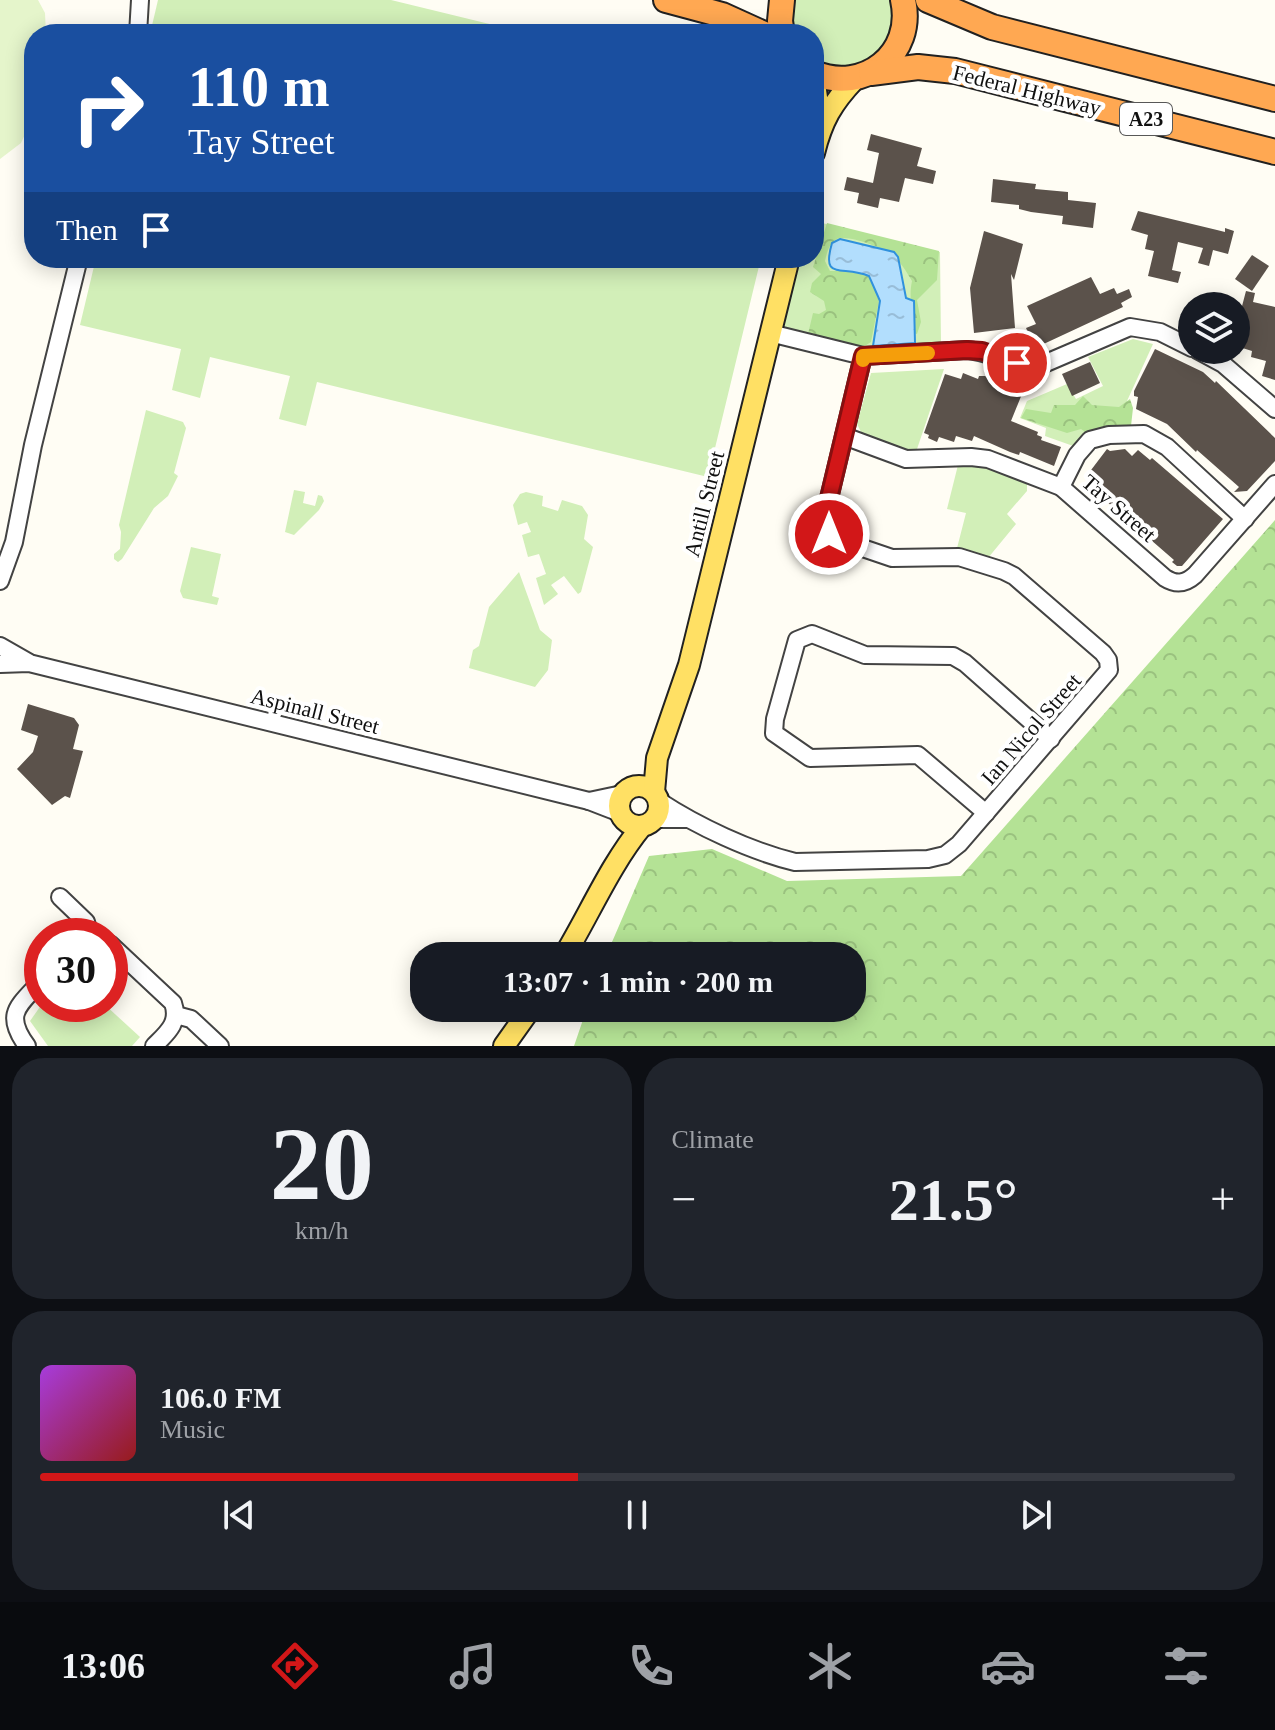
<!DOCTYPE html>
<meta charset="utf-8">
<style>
body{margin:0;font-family:"Times New Roman",serif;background:#20242c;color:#f1f3f6;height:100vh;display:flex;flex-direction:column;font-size:30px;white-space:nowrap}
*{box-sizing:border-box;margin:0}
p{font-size:26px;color:#9ea1a6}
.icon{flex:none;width:44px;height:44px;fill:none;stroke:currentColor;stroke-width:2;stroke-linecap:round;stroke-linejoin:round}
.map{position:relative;height:1046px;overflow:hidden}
.sheet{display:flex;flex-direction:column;gap:12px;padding:12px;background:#0d0f14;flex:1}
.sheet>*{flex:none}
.hud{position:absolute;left:24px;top:24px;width:800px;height:244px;border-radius:32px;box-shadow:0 4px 20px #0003;background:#1a4fa0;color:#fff;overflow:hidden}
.fabs{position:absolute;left:1178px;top:292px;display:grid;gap:16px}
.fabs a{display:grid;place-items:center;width:72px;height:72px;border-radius:50%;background:#171b24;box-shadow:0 4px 20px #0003;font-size:40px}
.speed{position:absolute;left:24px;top:918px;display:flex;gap:16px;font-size:40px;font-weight:700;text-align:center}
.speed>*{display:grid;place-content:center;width:104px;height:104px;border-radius:50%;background:#171b24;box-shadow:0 4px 20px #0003;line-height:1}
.speed .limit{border:12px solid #d22;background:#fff;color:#111}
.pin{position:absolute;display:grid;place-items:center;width:68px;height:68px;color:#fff;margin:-34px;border:4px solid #fff;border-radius:50%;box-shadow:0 2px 8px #0007}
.me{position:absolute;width:88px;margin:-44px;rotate:0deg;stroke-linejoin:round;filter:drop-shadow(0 0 6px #0008)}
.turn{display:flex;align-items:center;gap:28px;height:168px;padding:0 32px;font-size:36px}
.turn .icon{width:104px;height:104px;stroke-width:2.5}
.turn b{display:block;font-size:56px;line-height:68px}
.then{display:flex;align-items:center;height:76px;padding:0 32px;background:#0003;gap:16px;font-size:30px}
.big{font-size:60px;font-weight:700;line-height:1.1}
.sheet .tile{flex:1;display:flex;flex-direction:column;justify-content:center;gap:12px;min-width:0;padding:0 28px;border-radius:32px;background:#20242c}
.sheet .dial{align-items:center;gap:0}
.dial b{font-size:104px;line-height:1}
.song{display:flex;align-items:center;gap:24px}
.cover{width:96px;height:96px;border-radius:12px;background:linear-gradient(135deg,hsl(280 70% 55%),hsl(0 70% 35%))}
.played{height:8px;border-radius:4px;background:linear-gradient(90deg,#d21718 45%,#363941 45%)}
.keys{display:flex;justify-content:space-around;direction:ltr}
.heat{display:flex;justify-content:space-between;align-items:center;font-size:44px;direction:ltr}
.sheet .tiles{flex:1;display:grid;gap:12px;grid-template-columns:1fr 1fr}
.tile:last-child{grid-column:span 2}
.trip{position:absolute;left:410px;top:942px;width:456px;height:80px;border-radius:32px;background:#171b24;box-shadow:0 4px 20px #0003;font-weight:700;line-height:80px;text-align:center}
.menu{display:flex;height:128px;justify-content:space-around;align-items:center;background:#090b0e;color:#9ea1a6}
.menu .icon{width:56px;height:56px}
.menu .active{color:#d21718}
.menu b{font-size:36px;color:#f1f3f6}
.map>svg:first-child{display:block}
</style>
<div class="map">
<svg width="1275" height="1046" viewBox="0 0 1275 1046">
<defs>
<pattern id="forest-crowns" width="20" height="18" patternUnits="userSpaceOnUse" patternTransform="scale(2)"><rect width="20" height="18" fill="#b4e295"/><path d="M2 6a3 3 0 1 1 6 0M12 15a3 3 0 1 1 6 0" fill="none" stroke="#9ac17f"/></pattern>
<pattern id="water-ripples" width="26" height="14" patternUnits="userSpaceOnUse" patternTransform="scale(2)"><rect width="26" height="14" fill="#b2defd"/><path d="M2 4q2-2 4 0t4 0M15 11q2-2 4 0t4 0" fill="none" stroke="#98bdd8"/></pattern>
</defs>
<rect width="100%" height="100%" fill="#fffdf4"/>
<g fill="#d2efb8">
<polygon points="158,0 391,0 530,34 150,34"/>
<path d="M795,0h98c3,9 1,16 0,25 -5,37 -48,54 -79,34v-25h-19l-3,-15z"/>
<polygon points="814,221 940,252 941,344 875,348 783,328 800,258 814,258"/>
<polygon points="96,258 761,258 708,477 317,382 306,426 279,419 290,376 210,357 200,398 172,390 181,349 80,325"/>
<polygon points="1133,339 1153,344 1127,401 1130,428 1076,447 1045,436 1046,428 1020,418 1027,401 1067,384 1076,399 1103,386 1088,357"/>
<polygon points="944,369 916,452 862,434 857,424 871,373"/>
<polygon points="146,410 183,422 186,428 174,473 178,476 168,496 154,508 122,559 118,562 114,559 114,554 120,549 121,532 119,525"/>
<polygon points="958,465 976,465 1027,482 1027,491 1007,514 1016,524 988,558 956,552 966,513 947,509"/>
<polygon points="294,490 305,492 303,503 315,506 318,495 322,496 324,501 319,510 294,535 285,532"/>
<polygon points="526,492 543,496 542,506 558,511 562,500 582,506 588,515 584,539 593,547 581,592 578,594 564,576 551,585 558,594 544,605 536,578 546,574 539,554 528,557 522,535 531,532 527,522 518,525 513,505 520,494"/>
<polygon points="191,547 221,554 212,596 219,598 217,605 183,598 180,591"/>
<polygon points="519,572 540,630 552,640 548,670 535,687 469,668 473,650 479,646 489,607"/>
<polygon points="42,1004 104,1004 140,1037 132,1046 48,1046 30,1021"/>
</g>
<g fill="url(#forest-crowns)">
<path d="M827,223l112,28 -2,29 -20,20 4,22 -4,12 -4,-1c1,-20 -5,-34 -1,-52 -6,-10 -11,-19 -20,-26 -8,-7 -45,-21 -55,-16 -8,4 -10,14 -12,22l5,10h23l17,5 9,25 -8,41 -8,5 -55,-13 5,-21 6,1 7,-4 -2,-9 -14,-9 2,-9 9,-9 -8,-7z"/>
<polygon points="1083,396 1092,405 1119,407 1130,399 1133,408 1131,426 1088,434 1081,429 1067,433 1021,418 1026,409 1051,413 1054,405 1075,405"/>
<polygon points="1275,520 1275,1046 574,1046 587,1008 852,1008 852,956 606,956 649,856 712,849 787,881 961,876"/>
</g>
<polygon fill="#e5f5cb" points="0,0 38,0 45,13 46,34 34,34 34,115 21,143 0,159"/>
<path fill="url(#water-ripples)" stroke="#3091dd" stroke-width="2" d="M840,239l54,13 4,5 8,41 8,3 1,42 -42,3 7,-45 -11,-25c-28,-11 -48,5 -37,-33z"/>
<g fill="#5b524b">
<polygon points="871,134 922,148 917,166 936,171 933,184 905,178 899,202 880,198 878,208 857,203 859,193 844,190 847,177 873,183 879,153 867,150"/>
<polygon points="993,179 1036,184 1035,189 1068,192 1068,200 1096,203 1093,228 1062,224 1063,216 1031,212 1019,209 1019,205 991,202"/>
<polygon points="1138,211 1217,230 1225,232 1225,228 1234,231 1228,254 1213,250 1209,266 1198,263 1203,248 1178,242 1172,270 1181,272 1178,283 1148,276 1154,251 1145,249 1148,235 1131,230"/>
<polygon points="984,231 1023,244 1014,280 1011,274 1015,328 974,333 970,288"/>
<polygon points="1252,255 1269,266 1252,291 1235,279"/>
<polygon points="1091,277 1100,294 1114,288 1117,294 1129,289 1132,297 1121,303 1123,307 1035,348 1026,328 1036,324 1027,306"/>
<polygon points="1246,291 1255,293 1253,302 1275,307 1275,380 1262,376 1266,361 1251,357 1252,351 1236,346 1236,329"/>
<polygon points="1155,349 1203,372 1215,383 1216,381 1275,438 1275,461 1247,491 1234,492 1239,487 1197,450 1196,452 1167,424 1136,409 1138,397 1134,396 1134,391"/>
<polygon points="1090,362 1100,383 1072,396 1062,374"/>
<polygon points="963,373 978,379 979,376 985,376 995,380 997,377 1024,389 1011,421 1038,432 1037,435 1042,437 1041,440 1061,447 1054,466 1020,452 1019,455 1010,452 974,436 972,441 956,436 954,442 939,437 937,442 928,438 929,435 924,433 945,374 961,379"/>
<polygon points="1107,449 1110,451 1125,449 1132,456 1138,450 1150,460 1152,458 1223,519 1182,566 1177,566 1172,562 1174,560 1098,494 1101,492 1085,478"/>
<polygon points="28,704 74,718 79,725 73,749 83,751 70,798 65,796 52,805 17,769 33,752 38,736 21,730"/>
</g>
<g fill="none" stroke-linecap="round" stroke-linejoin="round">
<defs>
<g id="minor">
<polyline points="138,34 140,0"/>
<path d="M770,333l93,23 104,-6c27,2 52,21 79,13l84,-36 30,5 32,16"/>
<polyline points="1197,350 1223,364 1275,409"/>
<path d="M844,436l62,23 65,-2 17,2 73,28 104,91c11,7 20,6 30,-3l80,-91"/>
<polyline points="1061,487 1077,455 1090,440 1109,435 1144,434 1167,447 1245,519"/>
<polyline points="0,581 14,542 33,445 79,258"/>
<polyline points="0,646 28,662"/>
<polyline points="0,664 29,663 589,801 620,813"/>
<polyline points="589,801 622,794"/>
<path d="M659,801c38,25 91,50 136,61l133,-3 17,-4 14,-11 150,-174 -1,-10 -5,-7 -89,-77 -10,-5 -45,-14 -67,1 -50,-17 -16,-10 -1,-16 38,-159"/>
<polyline points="986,813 918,755 810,758 774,733 775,719 797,640 812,634 865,655 953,656 965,663 1051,739"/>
<polyline points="654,819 687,819"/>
<polyline points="60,897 86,922 90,936"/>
<path d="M110,944l63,59c7,20 -6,30 -19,43"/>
<polyline points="176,1015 191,1019 220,1046"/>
<path d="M27,1046c-24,-33 -8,-40 15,-66"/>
</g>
<g id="major">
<polyline points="814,77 821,125"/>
<path d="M814,153c8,-32 18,-50 41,-74"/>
<circle cx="639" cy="806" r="20"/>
<polyline points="654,792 657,758 689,665 789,258"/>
<path d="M564,956c26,-43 46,-91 78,-130"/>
<polyline points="504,1046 531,1008"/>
</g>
<g id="highway">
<polyline points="666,0 722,15 764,34"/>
<polyline points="782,0 780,21 782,34"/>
<polyline points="928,0 992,27 1275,99"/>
<path d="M814,73c50,21 101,-19 89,-73"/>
<polyline points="871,73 918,67 955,71 1275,152"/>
</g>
</defs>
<use href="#minor" stroke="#434343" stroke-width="20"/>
<use href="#major" stroke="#212121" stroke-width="24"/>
<use href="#highway" stroke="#212121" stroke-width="28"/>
<use href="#minor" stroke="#fff" stroke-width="16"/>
<use href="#major" stroke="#ffe064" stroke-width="20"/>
<use href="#highway" stroke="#ffa852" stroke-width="24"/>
</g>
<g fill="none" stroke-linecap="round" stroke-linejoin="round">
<defs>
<polyline id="route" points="829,534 824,525 825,515 863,356 967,350 982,351 1017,363"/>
</defs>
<use href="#route" stroke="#880f10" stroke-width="20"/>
<use href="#route" stroke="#d21718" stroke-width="14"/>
<polyline stroke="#f59e0b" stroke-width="14" points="863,360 863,356 928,353"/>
</g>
<g text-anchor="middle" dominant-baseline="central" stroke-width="8" stroke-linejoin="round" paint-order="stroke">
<rect fill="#fff" stroke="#585858" stroke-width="2" x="1120" y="103" width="52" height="32" rx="6"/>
<g font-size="20" font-weight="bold" fill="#101010">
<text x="1146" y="119">A23</text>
</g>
<g font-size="22" fill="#101010" stroke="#fff">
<text transform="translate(1027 90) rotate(14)">Federal Highway</text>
<text transform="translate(704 504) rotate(-76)">Antill Street</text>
<text transform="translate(1119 508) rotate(41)">Tay Street</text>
<text transform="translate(315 711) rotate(14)">Aspinall Street</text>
<text transform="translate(1031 729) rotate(-49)">Ian Nicol Street</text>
</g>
</g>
</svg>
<div class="fabs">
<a><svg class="icon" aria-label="layers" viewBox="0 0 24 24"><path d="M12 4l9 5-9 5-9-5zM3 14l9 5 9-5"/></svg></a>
</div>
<div class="speed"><div class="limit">30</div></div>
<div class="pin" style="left:1017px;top:363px;background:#d93025"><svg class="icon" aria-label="arrive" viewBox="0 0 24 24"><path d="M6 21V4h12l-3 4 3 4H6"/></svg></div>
<svg class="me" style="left:829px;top:534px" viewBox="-20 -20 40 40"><circle r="17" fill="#d21718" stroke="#fff" stroke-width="3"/><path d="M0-11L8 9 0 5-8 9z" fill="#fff"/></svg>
<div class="trip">13:07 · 1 min · 200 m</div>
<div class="hud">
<div class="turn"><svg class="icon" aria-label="right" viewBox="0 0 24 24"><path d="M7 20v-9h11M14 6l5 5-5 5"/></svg><div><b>110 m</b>Tay Street</div></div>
<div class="then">Then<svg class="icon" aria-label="arrive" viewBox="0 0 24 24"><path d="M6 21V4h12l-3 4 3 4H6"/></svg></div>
</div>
</div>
<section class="sheet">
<div class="tiles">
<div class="tile dial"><b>20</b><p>km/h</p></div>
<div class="tile"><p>Climate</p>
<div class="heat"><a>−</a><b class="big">21.5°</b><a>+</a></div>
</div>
<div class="tile">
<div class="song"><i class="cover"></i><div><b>106.0 FM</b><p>Music</p></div></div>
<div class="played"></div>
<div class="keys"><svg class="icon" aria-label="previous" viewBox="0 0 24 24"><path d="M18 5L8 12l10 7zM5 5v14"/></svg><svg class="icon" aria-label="pause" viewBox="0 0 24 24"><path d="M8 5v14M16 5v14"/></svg><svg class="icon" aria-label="next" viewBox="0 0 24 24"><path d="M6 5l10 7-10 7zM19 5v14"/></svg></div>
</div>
</div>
</section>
<nav class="menu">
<b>13:06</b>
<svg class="icon active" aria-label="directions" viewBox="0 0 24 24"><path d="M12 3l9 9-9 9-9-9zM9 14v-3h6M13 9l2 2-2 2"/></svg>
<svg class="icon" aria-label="music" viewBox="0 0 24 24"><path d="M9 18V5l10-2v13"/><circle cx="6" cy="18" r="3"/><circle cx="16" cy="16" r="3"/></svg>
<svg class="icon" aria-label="phone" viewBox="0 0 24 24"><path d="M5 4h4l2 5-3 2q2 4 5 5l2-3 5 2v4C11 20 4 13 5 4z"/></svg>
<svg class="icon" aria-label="climate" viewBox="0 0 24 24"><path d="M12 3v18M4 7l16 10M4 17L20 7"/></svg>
<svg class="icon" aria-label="car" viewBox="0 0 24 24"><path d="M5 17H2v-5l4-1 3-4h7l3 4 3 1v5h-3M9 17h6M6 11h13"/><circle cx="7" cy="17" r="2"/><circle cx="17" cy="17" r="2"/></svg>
<svg class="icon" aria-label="filters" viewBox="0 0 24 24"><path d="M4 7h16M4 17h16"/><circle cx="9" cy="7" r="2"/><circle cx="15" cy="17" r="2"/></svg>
</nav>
